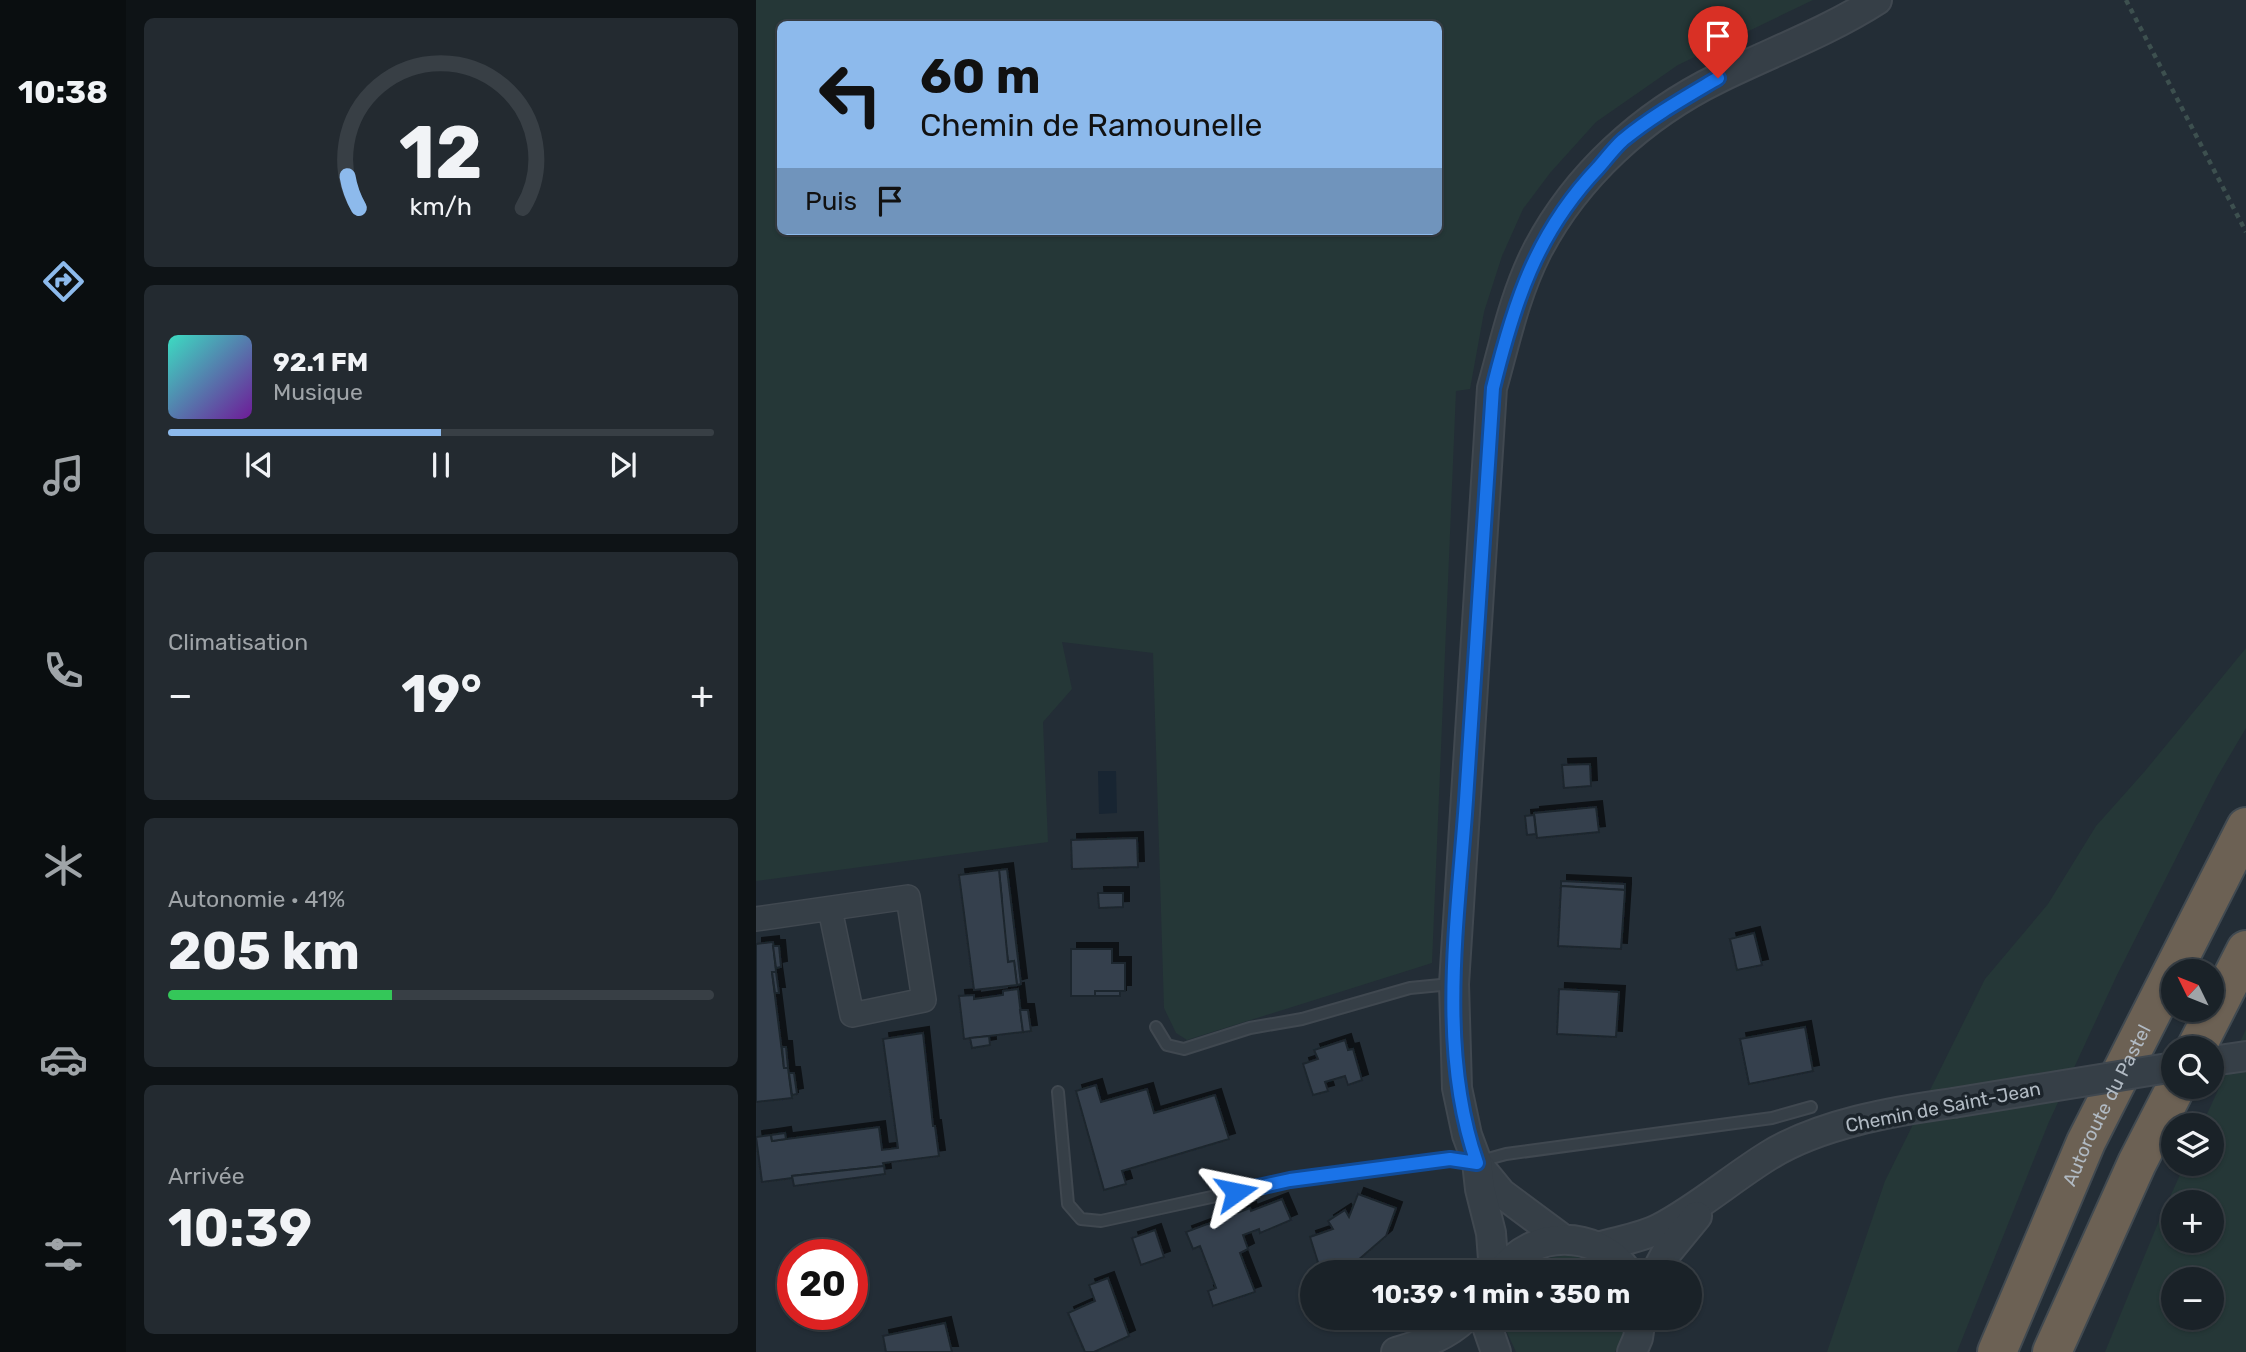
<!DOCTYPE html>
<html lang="fr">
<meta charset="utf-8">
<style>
body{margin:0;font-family:Rubik,sans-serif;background:#232a30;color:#f1f3f6;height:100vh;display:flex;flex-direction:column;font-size:26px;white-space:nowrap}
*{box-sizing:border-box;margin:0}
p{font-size:23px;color:#9fa4a8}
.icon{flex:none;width:38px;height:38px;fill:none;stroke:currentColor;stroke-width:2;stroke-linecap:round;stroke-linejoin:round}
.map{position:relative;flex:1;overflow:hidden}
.details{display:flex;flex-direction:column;gap:18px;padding:18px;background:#0e1316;width:630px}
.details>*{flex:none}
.guide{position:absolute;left:21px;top:21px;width:665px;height:214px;border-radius:10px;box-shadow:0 2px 5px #0004,0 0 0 2px #383f45;background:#8dbaec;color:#111;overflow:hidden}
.needle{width:46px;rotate:313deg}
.fabs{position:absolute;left:1405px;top:959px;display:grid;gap:14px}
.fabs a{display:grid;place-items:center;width:63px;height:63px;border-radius:50%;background:#1a2228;box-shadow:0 2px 5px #0004,0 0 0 2px #383f45;font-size:35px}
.speed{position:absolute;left:21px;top:1239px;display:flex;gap:14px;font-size:35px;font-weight:700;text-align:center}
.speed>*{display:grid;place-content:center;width:91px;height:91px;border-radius:50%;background:#1a2228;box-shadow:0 2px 5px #0004,0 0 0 2px #383f45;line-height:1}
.speed .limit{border:10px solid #d22;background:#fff;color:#111}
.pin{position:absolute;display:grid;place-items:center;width:60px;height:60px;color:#fff;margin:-72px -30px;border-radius:50% 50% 50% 0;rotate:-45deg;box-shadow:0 0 7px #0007}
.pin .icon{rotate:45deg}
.me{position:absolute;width:77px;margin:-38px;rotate:78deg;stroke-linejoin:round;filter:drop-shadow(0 0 5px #0008)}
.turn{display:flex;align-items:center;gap:24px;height:147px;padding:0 28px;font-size:32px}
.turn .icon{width:91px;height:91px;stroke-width:2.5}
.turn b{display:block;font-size:49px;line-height:60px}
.then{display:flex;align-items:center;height:66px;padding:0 28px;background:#0003;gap:14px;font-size:26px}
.big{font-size:52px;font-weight:700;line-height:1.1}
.details .card{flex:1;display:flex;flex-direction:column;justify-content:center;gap:10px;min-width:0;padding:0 24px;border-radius:10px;background:#232a30}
.details .dial{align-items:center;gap:0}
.dial svg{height:182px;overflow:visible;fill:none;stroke:#383f45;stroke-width:7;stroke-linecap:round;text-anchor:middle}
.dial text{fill:#f1f3f6;stroke:none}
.song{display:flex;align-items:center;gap:21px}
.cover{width:84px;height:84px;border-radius:10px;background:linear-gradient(135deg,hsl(170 70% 55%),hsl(280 70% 35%))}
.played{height:7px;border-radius:4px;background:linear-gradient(90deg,#8dbaec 50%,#383f45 50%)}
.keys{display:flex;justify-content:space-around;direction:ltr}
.heat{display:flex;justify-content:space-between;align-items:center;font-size:38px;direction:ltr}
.charge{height:10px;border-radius:5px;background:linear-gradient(90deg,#34c759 41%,#383f45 0)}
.trip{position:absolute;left:544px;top:1260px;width:402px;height:70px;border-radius:35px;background:#1a2228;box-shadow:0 2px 5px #0004,0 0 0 2px #383f45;font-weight:700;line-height:70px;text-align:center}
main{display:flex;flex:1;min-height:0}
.dock{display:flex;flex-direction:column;width:126px;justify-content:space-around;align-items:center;background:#0a0e10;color:#9fa4a8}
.dock .icon{width:49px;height:49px}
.dock .on{color:#8dbaec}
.dock b{font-size:32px;color:#f1f3f6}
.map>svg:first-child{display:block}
</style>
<main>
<nav class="dock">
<b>10:38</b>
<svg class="icon on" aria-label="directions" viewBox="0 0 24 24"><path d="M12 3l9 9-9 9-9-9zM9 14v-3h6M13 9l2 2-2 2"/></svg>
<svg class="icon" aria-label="music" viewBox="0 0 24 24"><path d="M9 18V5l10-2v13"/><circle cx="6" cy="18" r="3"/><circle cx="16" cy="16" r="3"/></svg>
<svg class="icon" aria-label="phone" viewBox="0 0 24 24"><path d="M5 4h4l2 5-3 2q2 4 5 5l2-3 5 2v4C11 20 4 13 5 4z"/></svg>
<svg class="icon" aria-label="climate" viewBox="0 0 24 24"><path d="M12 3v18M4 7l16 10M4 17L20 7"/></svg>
<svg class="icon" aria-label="car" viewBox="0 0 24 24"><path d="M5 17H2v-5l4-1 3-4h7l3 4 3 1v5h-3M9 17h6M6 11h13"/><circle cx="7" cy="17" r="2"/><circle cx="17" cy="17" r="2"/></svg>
<svg class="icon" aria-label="filters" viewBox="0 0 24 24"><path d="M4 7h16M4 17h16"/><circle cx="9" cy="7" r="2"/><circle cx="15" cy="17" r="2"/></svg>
</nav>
<section class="details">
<div class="card dial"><svg viewBox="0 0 100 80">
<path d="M14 69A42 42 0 1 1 86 69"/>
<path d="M14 69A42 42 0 0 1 9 55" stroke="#8dbaec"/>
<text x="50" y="56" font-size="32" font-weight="700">12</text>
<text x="50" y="72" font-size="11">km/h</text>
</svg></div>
<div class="card">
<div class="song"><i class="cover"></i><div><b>92.1 FM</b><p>Musique</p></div></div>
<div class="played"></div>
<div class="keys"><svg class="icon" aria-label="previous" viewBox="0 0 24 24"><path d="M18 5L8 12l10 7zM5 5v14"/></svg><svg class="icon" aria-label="pause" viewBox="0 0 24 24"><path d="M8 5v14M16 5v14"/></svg><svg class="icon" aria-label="next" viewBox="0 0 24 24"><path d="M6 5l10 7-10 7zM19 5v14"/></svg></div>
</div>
<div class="card"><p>Climatisation</p>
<div class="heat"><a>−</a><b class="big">19°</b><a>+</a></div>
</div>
<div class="card"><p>Autonomie · 41%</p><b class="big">205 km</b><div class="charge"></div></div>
<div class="card"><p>Arrivée</p><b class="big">10:39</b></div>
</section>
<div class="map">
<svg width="1490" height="1352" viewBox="0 0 1490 1352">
<defs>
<filter id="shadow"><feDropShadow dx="6" dy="-6" stdDeviation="0" flood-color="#0009"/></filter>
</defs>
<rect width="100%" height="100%" fill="#232d36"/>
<g fill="#253737" fill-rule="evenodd">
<path d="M0,0h1057l-135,65 -82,57 -46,51 -27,36 -21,47 -18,56 -14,77 -14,2 -24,572 -245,77 -11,-7 -12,-25 -11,-355 -91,-11 10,47 -29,33 5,120 -292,39zM24,24h658v207h-658z"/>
<polygon points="1490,648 1490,728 1460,779 1361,975 1292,1124 1201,1352 1071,1352 1129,1181 1229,979 1292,904 1340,826 1389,771"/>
<path d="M1490,1029v323h-141l53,-129 27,-59h27v-39h-10zM1418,1202h38v39h-38zM1418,1279h38v39h-38z"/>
<polygon points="813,1255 835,1260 852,1272 768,1272 791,1258"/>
<polygon points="749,1318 871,1318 868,1336 859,1352 760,1352 750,1330"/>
</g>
<polygon fill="#182532" points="342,771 360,771 361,813 343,814"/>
<g fill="#36414d" stroke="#1e262d" stroke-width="2" filter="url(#shadow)">
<polygon points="834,764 835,786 808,788 806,765"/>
<polygon points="840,807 843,832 781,838 778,813"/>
<polygon points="778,815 780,834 771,835 769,816"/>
<polygon points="381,838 382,867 316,869 315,840"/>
<polygon points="251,869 265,984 261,985 258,961 252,962 244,901 246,901 243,870"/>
<polygon points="243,870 252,962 258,961 261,985 218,990 203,875"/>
<polygon points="805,881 869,884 869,890 805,886"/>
<polygon points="805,886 869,890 865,949 802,946"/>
<polygon points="342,893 367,893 367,907 343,908"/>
<polygon points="998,933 1006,965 981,970 974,939"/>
<polygon points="17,942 20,972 16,972 28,1068 32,1068 36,1098 0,1102 0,944"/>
<polygon points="17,946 23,946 25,967 20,968"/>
<polygon points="315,949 356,949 356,963 369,963 369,991 339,991 339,996 315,996"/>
<polygon points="16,972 20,972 23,993 19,993"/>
<polygon points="262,989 267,1032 208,1039 203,996 218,995 218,999 247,995 247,991"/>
<polygon points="803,989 863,992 860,1037 801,1034"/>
<rect x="339" y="991" width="25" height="5"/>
<polygon points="264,1010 272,1010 275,1031 267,1032"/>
<polygon points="1049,1027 1057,1071 993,1084 984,1039"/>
<polygon points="167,1033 177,1126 179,1126 183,1156 127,1163 128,1166 36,1176 36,1178 6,1182 0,1137 15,1135 16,1141 123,1127 126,1150 142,1148 127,1039"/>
<polygon points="233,1036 234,1045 216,1048 214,1038"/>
<polygon points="589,1040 592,1050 597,1049 606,1080 592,1085 589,1076 569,1082 572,1091 557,1095 547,1064 562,1059 558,1050"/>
<polygon points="26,1047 30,1047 32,1068 28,1068"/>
<polygon points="33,1073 38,1073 41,1094 36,1095"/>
<polygon points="340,1085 345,1102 391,1089 398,1113 459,1095 473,1139 366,1171 370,1184 348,1190 320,1091"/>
<polygon points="29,1133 30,1139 16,1141 15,1135"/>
<polygon points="128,1166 129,1174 38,1186 36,1176"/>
<polygon points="602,1194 640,1208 630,1236 594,1267 578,1272 565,1272 554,1237 577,1229 572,1221 589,1210 593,1217"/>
<polygon points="526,1199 535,1220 504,1233 503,1229 487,1235 492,1249 484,1253 499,1292 457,1306 452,1291 460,1288 444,1246 437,1249 430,1232 494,1208 495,1211"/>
<polygon points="399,1230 408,1257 385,1265 376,1238"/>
<polygon points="352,1278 373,1336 338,1352 329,1352 312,1313 339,1301 333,1285"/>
<polygon points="189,1323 196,1352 130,1352 127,1336"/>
</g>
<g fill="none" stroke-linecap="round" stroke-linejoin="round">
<defs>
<g id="service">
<polyline points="400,1027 411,1045 428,1049 494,1028 546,1019 654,988 695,984"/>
<polyline points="302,1092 312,1204 325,1219 345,1221 534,1180 694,1159 721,1162 750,1154 1016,1118 1055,1107"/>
</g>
<polyline id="minor" points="0,919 152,897 168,1000 96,1015 74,909"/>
<g id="tertiary">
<polyline points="1456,1061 1490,1056"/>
<polyline points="722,1165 745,1193 807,1239"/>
<path d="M842,1247c20,-6 43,-9 62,-19 38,-20 71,-49 108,-72 51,-32 126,-45 185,-53"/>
<path d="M738,1272l-3,-39 -11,-44 -3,-27 -10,-27 -10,-47 -3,-104 38,-596c13,-46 23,-94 45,-137 39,-75 106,-136 182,-173 53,-26 108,-46 158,-78"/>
<path d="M745,1272c32,-43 95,-43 127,0"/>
<polyline points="900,1272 909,1255 941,1216"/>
<polyline points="731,1318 732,1329 740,1352"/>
<path d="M640,1352c26,-8 49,-15 69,-34"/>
<polyline points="876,1352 882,1338 885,1318"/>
</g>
<g id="motorway">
<polyline points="1440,1048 1490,950"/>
<path id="s1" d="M1241,1352l89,-210 160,-315"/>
<polyline points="1296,1352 1381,1163 1420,1087"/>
</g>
</defs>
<use href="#service" stroke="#404850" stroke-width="14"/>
<use href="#minor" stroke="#404850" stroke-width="26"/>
<use href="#tertiary" stroke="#404850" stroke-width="32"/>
<use href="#motorway" stroke="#414a51" stroke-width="42"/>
<polyline stroke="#3d504f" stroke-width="4.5" stroke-dasharray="5 5" stroke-linecap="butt" points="1370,0 1490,232"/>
<use href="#service" stroke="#363f47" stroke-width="10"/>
<use href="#minor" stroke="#363f47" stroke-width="23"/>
<use href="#tertiary" stroke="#363f47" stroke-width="28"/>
<use href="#motorway" stroke="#6c6154" stroke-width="38"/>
<defs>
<polyline id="tertiary-bridge" points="1197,1103 1418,1067"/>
</defs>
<use href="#tertiary-bridge" stroke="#404850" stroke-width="32" stroke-linecap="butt"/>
<use href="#tertiary-bridge" stroke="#363f47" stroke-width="28"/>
</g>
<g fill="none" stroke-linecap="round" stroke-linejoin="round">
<defs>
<path id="route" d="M480,1192l54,-12 160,-21 27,4c-40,-114 -19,-245 -11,-363 9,-137 18,-275 27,-412 21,-85 43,-155 105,-220 8,-9 16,-20 25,-28 29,-24 63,-43 95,-62"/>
</defs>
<use href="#route" stroke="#114b97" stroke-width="18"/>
<use href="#route" stroke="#1a73e8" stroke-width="12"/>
</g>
<g text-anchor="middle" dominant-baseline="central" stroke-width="7" stroke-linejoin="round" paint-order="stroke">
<g font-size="19" fill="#b1bac3" stroke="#1c242b">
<text stroke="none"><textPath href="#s1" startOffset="270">Autoroute du Pastel</textPath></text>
<text transform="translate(1187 1107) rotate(-11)">Chemin de Saint-Jean</text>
</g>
</g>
</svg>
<div class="fabs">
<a><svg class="needle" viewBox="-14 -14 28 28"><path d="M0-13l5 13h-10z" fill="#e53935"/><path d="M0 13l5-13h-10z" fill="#9fa4a8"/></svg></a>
<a><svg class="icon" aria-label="search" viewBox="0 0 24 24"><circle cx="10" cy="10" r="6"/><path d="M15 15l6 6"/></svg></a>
<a><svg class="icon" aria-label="layers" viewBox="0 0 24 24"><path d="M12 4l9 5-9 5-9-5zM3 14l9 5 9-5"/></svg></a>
<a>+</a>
<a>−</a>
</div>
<div class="speed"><div class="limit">20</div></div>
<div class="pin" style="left:962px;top:78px;background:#d93025"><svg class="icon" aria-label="arrive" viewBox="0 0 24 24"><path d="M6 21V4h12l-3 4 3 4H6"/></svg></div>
<svg class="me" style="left:480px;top:1192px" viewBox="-20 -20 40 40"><path d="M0-17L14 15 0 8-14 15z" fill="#1a73e8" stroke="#fff" stroke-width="4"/></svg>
<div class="trip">10:39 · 1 min · 350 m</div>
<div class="guide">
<div class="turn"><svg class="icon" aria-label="left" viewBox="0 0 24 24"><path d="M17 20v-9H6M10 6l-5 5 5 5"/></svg><div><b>60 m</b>Chemin de Ramounelle</div></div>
<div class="then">Puis<svg class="icon" aria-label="arrive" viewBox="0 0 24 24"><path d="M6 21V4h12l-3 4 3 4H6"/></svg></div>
</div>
</div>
</main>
